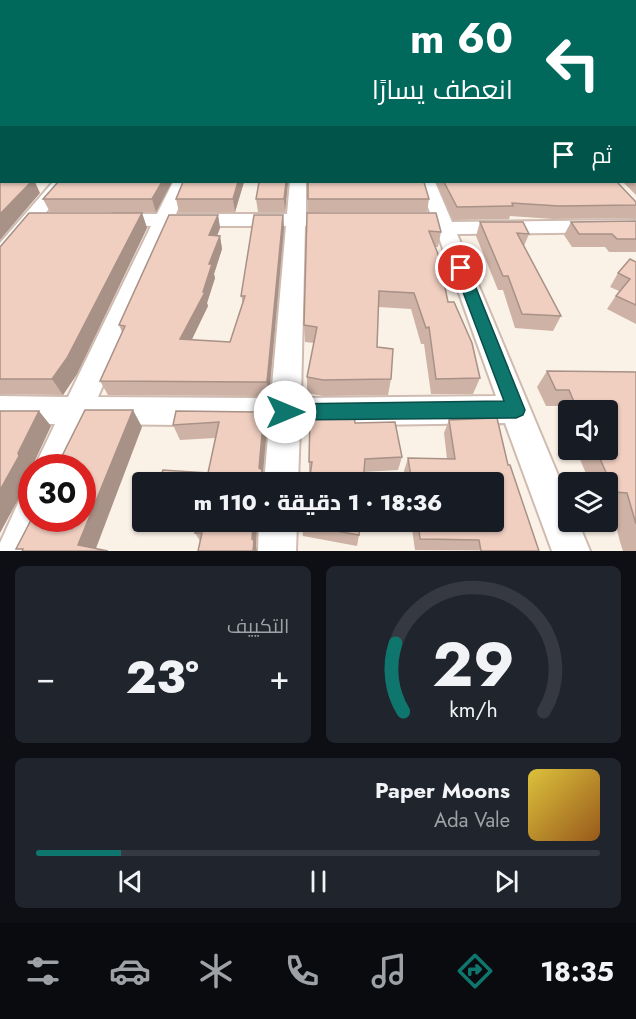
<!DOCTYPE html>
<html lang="ar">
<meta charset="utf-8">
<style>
body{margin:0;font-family:Jost,Cairo,sans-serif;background:#20242c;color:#f1f3f6;direction:rtl;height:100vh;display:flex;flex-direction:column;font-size:22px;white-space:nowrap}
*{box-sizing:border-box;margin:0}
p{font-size:20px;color:#9ea1a6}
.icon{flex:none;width:33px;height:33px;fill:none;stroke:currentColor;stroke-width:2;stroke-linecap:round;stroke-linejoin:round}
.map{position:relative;height:551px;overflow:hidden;direction:ltr}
.details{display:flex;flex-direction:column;gap:15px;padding:15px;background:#0d0f14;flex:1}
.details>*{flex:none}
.guide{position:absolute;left:0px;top:0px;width:636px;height:183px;box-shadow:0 2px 4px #0004;direction:rtl;background:#00695c;color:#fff;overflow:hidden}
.fabs{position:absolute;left:558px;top:400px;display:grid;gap:12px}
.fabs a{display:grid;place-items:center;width:60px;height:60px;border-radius:6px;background:#171b24;box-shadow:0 2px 4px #0004;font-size:30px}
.speed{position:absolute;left:18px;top:454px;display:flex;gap:12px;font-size:30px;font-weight:700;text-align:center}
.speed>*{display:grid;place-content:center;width:78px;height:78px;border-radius:50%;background:#171b24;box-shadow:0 2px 4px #0004;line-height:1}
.speed .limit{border:9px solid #d22;background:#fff;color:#111}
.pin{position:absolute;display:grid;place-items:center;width:51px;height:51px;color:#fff;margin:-26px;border:3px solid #fff;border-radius:50%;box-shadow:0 2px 6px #0007}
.me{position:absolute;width:66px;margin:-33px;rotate:90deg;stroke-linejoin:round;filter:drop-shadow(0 0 4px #0008)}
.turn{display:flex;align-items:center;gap:21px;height:126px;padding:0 24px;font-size:27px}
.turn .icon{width:78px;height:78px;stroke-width:2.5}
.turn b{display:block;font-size:42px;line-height:51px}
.then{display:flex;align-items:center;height:57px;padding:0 24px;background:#0003;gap:12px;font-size:22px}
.big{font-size:45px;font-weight:800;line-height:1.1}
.details .tile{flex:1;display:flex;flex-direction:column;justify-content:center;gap:9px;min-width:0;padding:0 21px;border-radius:9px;background:#20242c}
.details .dial{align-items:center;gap:0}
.dial svg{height:156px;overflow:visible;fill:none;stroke:#363941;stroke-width:7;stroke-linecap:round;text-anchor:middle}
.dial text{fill:#f1f3f6;stroke:none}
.song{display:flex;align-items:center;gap:18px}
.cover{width:72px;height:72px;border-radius:9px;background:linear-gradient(135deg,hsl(50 70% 55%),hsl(30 70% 35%))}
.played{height:6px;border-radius:3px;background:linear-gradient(90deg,#0f766e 15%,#363941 15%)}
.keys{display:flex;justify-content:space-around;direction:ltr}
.heat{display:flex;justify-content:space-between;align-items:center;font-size:33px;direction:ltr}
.details .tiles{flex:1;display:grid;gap:15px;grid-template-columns:1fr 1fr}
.tile:last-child{grid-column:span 2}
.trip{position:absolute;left:132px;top:472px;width:372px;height:60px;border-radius:6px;background:#171b24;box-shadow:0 2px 4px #0004;font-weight:800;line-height:60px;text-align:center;direction:rtl}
.tabs{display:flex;height:96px;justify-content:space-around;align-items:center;background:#090b0e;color:#9ea1a6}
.tabs .icon{width:42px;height:42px}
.tabs .selected{color:#0f766e}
.tabs b{font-size:27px;color:#f1f3f6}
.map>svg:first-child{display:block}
</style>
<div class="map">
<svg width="636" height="551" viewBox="0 0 636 551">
<rect width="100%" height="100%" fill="#fbf2e7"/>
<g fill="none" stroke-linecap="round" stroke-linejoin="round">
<defs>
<g id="street">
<polygon points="53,182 70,182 8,261 0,263 0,243"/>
<path d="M173,182h16l-13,32h111l3,-32h16v32l37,2 3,4 -3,4 -38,2 -4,172 195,-2 -77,-214h16l17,40 184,-2v12l-179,2 111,265v23h10l12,29h-38l-47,-128 -205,3 -2,57h-34l5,-57 -182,-2 -19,44h-34l21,-44h-55v-28l68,1 83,-171 -44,-2 -3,-4 3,-4 7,-2h43zM171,226h115l-15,172 -173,-1z"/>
<polygon points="32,496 32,519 48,519 35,551 0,551 0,543 19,501"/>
<polygon points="259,522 297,522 296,551 258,551"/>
</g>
</defs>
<use href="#street" stroke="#cfbbb0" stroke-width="4"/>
<use href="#street" fill="#fff" fill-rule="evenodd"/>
</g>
<g fill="#ceb2a5">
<polygon points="634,137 636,138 636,195 623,182 634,182"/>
<polygon points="172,182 156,212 50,212 43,199"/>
<polygon points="244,182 235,212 179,212 176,199"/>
<polygon points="259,182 288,182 285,212 258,212 256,199"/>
<polygon points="308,182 429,199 427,212 308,212"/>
<polygon points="436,182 617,182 636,202 636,218 553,219 510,216 509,219 453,220"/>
<polygon points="142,213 147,228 77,374 63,395 0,394 0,247"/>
<polygon points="307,213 441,232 438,247 435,247 448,302 480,378 473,394 431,394 424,344 421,344 411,309 378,307 377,347 391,379 388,395 323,396 307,393 307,377 314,343 305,342 304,325"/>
<polygon points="218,215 220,228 217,236 220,236 222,249 214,274 215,278 207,303 208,306 191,340 230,342 243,303 241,296 283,215 284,228 269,396 108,395 100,381 122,332 119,325"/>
<polygon points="636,221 636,252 609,252 605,247 572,247 564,235 571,222"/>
<polygon points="480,222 529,234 524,246 561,316 553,331 515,328 503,290 498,290 476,236"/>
<polygon points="636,262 636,324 607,309 619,291 610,287 618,273"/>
<polygon points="547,371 636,372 636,551 623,551 620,542 611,506 608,506 608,483 590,483 576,450 608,450 608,411 568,411 568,431 558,406 546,406 537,387"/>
<polygon points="264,412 267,428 263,472 265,483 158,483 208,473 215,438 180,440 173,425"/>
<polygon points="449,420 508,465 539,551 415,550 411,522 494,522 494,483 406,483 404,471 408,458 447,459 444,433"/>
<polygon points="355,423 402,457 398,470 309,475 309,462"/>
<polygon points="198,522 257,522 256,547 257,551 198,551 200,541 195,533"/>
<polygon points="302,525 359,535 357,546 303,536"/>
</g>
<g fill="#a89186">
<polygon points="31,182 35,182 40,193 0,240 0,214"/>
<polygon points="162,182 172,182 156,212 152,199"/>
<polygon points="238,182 244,182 235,212 233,199"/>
<polygon points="286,182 288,182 285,212 284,199"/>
<polygon points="142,213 147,228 77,374 63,395 52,379"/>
<polygon points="218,215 220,228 212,249 209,235"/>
<polygon points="283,215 284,228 269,396 267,382"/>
<polygon points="220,236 222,249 214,274 215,278 207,303 208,306 185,354 180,339 203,292 209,264"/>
<polygon points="133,410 142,427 95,551 78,545"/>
<polygon points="39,411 51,426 32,467 32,474 0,533 0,490"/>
<polygon points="264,412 267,428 263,472 265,483 261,483 259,468"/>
<polygon points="253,522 257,522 256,547 257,551 253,551 252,539"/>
</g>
<g fill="#f0cfc0" stroke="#a89186" stroke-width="1.5">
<polygon points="634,137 636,138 636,176 634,175"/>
<polygon points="2,181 31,182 0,214 0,182"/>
<polygon points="58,182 162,182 152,199 43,199"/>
<polygon points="183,182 238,182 233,199 176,199"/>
<polygon points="259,182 286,182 284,199 256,199"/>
<polygon points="308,182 424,182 429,199 308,199"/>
<polygon points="444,182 617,182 636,202 636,205 559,206 512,203 513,206 457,207"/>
<polygon points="29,213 142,213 67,358 52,379 0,379 0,247"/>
<polygon points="307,213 436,213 441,232 429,231 438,254 448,302 454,302 472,343 480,378 436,379 429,327 426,328 414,293 379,291 377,347 393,349 391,379 323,380 307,377 317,327 304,325"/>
<polygon points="169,215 218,215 209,235 220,236 209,264 212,264 203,292 205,292 180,339 230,342 245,296 241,296 254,215 283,215 267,382 100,381 125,326 119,325"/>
<polygon points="636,221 636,239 617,239 612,234 579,234 571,222"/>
<polygon points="480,222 523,222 529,234 517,233 561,316 522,314 508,276 503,276"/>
<polygon points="630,259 636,262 636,305 616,296 630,279 618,273"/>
<polygon points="547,371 636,372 636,524 627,493 615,492 596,450 608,450 608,411 578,411 569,390 556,390"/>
<polygon points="85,410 133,410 78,545 108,551 22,551 23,549 16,549 32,518 32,519 82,519 82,468 56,468"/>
<polygon points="0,411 39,411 18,453 19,456 0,490"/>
<polygon points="176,411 264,412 259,468 262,470 261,483 158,483 163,470 208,473 219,422 173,425"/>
<polygon points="310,414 354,414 355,423 395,422 402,457 365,459 363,483 309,483 312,462 309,462"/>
<polygon points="497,418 508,465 510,465 539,551 481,551 479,540 420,539 418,522 494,522 494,483 412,483 408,458 455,459 449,420"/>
<polygon points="198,522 253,522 252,539 254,541 253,551 198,551 202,533 195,533"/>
<polygon points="303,522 360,522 359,535 302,525"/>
</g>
<linearGradient id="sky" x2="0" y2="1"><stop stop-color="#96c6e6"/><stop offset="0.55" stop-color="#fdf9f4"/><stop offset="1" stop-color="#fdf9f4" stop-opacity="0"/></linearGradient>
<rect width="636" height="174" fill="url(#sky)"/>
<polygon fill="#0f766e" stroke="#0a4d48" stroke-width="1.5" points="461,264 468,268 525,410 523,415 516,418 285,420 278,418 276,412 278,406 285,404 504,401 454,268"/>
</svg>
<div class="fabs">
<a><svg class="icon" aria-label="sound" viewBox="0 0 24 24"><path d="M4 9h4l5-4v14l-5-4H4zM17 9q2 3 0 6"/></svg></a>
<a><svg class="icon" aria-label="layers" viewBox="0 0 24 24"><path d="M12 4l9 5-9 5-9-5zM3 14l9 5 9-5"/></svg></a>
</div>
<div class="speed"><div class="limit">30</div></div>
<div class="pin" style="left:461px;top:268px;background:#d93025"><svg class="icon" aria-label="arrive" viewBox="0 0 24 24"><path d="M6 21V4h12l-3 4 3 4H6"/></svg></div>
<svg class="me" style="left:285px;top:412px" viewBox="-20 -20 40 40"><circle r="19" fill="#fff"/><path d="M0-13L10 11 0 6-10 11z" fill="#0f766e"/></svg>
<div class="trip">18:36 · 1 دقيقة · 110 m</div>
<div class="guide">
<div class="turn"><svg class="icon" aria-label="left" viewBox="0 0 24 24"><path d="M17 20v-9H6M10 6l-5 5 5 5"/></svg><div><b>60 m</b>انعطف يسارًا</div></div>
<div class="then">ثم<svg class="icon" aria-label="arrive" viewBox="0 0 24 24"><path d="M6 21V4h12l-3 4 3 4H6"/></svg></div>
</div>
</div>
<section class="details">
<div class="tiles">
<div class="tile dial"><svg viewBox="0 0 100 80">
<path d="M14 69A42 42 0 1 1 86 69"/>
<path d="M14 69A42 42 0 0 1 10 34" stroke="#0f766e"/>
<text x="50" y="56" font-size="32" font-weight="700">29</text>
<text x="50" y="72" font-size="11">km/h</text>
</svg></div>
<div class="tile"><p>التكييف</p>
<div class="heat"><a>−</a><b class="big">23°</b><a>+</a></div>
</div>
<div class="tile">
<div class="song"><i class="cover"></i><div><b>Paper Moons</b><p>Ada Vale</p></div></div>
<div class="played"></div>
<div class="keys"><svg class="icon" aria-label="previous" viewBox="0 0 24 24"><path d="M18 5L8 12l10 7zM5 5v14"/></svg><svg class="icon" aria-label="pause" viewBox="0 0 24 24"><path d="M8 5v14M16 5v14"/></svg><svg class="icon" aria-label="next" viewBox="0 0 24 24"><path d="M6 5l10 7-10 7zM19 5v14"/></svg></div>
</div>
</div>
</section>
<nav class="tabs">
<b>18:35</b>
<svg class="icon selected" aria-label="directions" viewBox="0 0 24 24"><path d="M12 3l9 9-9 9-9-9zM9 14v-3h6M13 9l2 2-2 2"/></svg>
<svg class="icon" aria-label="music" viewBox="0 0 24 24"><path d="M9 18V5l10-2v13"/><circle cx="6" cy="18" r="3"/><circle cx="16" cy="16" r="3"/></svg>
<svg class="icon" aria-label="phone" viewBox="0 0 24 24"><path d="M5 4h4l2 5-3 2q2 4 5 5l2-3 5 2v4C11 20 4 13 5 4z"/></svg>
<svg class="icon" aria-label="climate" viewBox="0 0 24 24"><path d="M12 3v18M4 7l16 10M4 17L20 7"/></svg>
<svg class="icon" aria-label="car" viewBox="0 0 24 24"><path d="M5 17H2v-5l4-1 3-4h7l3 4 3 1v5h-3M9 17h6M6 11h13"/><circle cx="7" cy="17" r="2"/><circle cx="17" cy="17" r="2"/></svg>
<svg class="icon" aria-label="filters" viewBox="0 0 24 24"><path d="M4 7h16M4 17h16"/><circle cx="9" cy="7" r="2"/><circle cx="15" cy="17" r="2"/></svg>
</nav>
